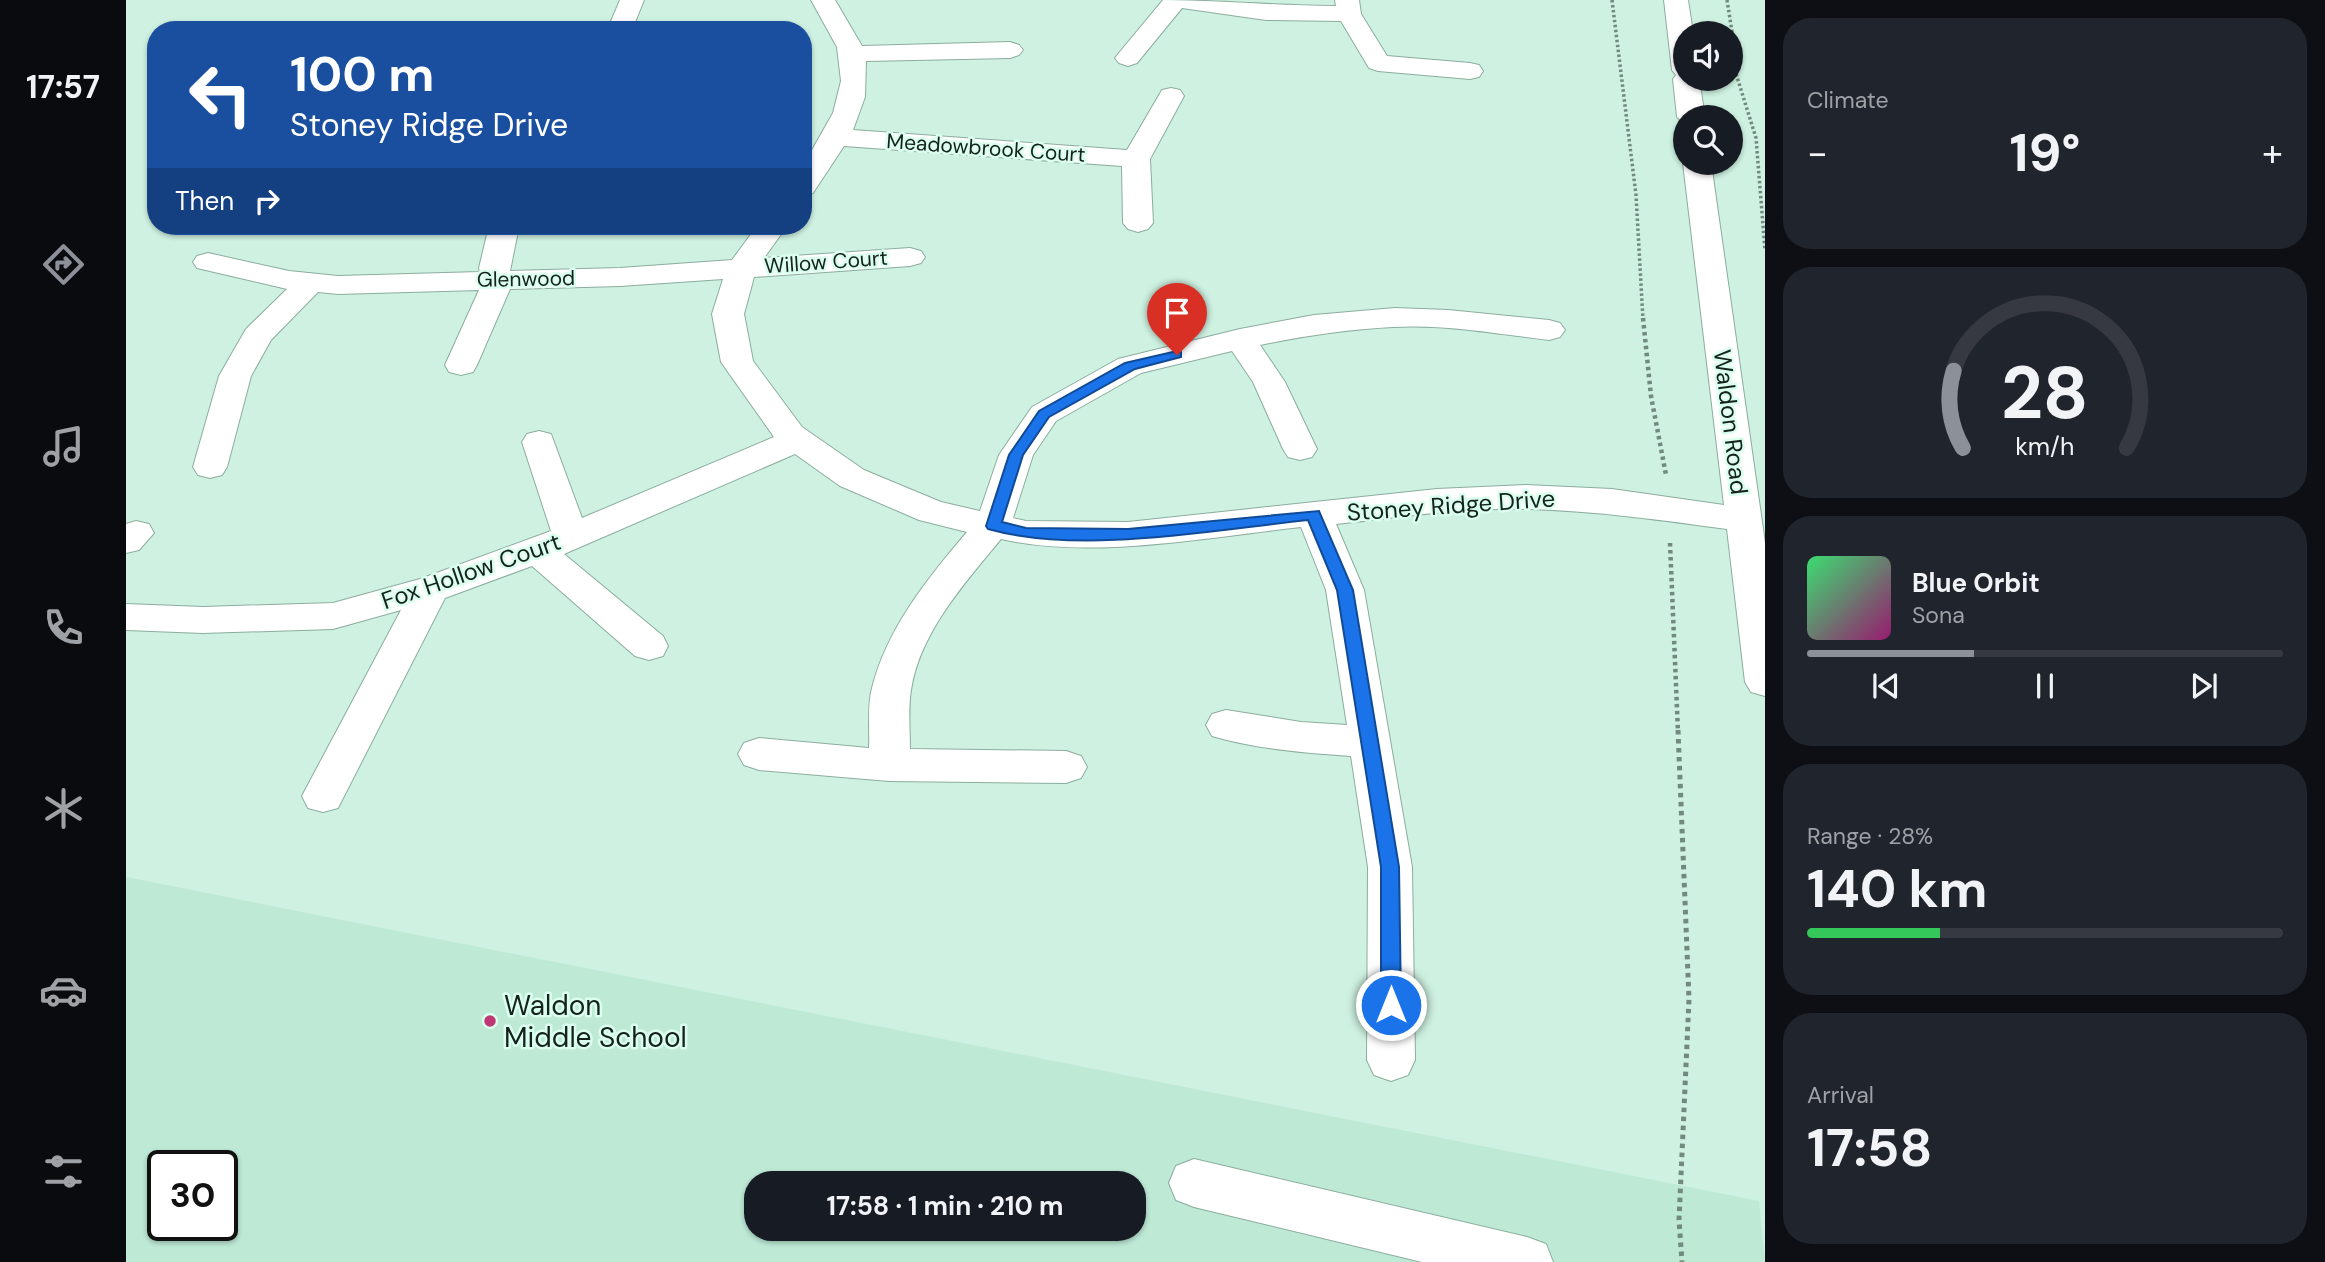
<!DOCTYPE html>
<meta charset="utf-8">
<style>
body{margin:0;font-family:"DM Sans",sans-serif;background:#20242c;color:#f1f3f6;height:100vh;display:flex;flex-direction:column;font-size:26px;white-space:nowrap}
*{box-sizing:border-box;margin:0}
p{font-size:23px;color:#9ea1a6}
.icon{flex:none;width:38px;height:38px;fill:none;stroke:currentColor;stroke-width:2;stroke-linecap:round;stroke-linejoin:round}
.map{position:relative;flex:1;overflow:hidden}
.drawer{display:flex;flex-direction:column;gap:18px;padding:18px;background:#0d0f14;width:560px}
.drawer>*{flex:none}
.top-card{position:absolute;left:21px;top:21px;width:665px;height:214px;border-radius:28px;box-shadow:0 2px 5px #0004;background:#1a4fa0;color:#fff;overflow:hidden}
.buttons{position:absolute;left:1547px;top:21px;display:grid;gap:14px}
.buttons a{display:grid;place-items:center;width:70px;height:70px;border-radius:50%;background:#171b24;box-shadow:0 2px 5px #0004;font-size:35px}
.speed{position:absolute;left:21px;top:1150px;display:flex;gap:14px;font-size:35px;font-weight:700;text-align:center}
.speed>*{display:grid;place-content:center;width:91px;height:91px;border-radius:50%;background:#171b24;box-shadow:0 2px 5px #0004;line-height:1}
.speed .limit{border:4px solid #111;border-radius:10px;background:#fff;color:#111}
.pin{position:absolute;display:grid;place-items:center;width:60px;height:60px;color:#fff;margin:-72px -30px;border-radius:50% 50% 50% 0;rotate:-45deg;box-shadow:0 0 7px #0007}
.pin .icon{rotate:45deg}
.me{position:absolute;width:77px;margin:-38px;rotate:0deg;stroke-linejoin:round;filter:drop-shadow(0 0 5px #0008)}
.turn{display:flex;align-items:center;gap:24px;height:147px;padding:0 28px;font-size:32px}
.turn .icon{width:91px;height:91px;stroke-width:2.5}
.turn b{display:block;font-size:49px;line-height:60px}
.then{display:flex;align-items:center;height:66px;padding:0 28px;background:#0003;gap:14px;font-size:26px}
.big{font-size:52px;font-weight:700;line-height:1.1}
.drawer .tile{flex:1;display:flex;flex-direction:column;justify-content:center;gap:10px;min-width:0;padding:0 24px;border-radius:28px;background:#20242c}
.drawer .dial{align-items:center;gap:0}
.dial svg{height:182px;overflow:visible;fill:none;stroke:#363941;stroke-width:7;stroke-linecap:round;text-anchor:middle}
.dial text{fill:#f1f3f6;stroke:none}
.song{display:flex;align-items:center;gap:21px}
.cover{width:84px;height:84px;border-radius:10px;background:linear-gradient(135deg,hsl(140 70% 55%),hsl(320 70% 35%))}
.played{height:7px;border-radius:4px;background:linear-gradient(90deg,#8c9099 35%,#363941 35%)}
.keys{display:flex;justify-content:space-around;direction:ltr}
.heat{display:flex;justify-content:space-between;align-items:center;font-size:38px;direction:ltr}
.charge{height:10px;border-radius:5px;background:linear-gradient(90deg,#34c759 28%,#363941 0)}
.trip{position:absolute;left:618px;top:1171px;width:402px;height:70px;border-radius:28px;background:#171b24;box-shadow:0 2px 5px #0004;font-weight:700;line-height:70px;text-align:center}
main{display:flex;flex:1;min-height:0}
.dock{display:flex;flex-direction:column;width:126px;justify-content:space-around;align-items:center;background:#090b0e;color:#9ea1a6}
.dock .icon{width:49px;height:49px}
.dock .active{color:#8c9099}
.dock b{font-size:32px;color:#f1f3f6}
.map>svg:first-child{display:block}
</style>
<main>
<nav class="dock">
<b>17:57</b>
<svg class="icon active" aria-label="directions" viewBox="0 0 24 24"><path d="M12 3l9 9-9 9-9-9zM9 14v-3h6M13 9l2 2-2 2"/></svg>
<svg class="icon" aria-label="music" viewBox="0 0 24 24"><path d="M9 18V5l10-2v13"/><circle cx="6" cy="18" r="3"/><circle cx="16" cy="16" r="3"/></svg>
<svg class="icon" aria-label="phone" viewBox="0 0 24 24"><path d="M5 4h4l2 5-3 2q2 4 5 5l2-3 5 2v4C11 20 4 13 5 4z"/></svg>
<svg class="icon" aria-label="climate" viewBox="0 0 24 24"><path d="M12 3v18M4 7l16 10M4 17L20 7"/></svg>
<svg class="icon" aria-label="car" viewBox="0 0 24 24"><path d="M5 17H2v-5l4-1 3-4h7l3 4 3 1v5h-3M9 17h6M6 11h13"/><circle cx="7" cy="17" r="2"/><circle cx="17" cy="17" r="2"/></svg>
<svg class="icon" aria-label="filters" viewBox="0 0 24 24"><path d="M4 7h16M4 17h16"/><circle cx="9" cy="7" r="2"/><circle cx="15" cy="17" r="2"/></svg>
</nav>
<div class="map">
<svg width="1639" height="1262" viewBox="0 0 1639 1262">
<rect width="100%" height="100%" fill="#cef1e1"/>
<path fill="#bde9d5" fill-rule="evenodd" d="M0,877l1633,324 6,61h-1639zM37,1166h59v59h-59zM630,1183h378v45h-378z"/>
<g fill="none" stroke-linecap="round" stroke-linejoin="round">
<defs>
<g id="minor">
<polygon points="494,0 518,0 506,30 486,30 483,26"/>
<polygon points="685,0 709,0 736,46 884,42 893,45 897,50 893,55 884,58 740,61 739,97 727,130 1001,150 1036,90 1045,88 1054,90 1058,96 1024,159 1027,223 1022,229 1012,232 1002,229 997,223 996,166 718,146 687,193 677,196 677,166 707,113 715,81 711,47"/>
<path d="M1037,0c57,0 115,6 173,6l-1,-6h24l2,14 26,42 83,7 9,2 4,6 -4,6 -9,2 -92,-8 -9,-3 -28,-47 -75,-1 -84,-12 -45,55 -9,3 -9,-3 -4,-5 4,-5z"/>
<polygon points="1538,0 1562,0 1567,33 1559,33 1559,79 1573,79 1579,117 1559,117 1559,124 1551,117 1547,79 1550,75 1546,70"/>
<path d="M1559,160v3h26l54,380v153l-14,-4 -6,-10 -18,-153c-66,-9 -131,-18 -198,-20 -64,-2 -129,8 -193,15l28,66 48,277 3,193 -7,15 -17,6 -17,-6 -7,-15 1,-193 -17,-111c-46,-3 -95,-7 -139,-20l-6,-11 6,-11 14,-4 75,12 46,3 -21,-135 -25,-63c-91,10 -211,33 -300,12 -36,44 -81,93 -90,151 -3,19 -1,40 -1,59l156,2 15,5 6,11 -6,11 -15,5 -177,-2 -130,-11 -15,-5 -6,-11 6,-11 15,-5 110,10c1,-19 -2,-42 3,-60 15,-60 56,-110 95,-156l-48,-12 -79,-34 -45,-32 -231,100 99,82 5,10 -5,10 -14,4 -14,-4 -103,-90 -87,32 -107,210 -15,4 -15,-4 -6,-12 99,-186 -68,19 -130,4 -77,-3v-26l77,3 130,-4 87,-24 131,-48 -29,-89 5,-8 12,-3 12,3 31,84 192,-81 -53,-75 -9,-48 11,-35 -103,7 -110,3 -33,76 -4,7 -12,3 -12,-3 -4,-7 34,-75 -141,4 -20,-2 -47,48 -20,36 -24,91 -5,8 -12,3 -12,-3 -5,-8 26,-91 27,-47 41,-40 -90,-21 -4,-6 4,-6 11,-3 81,18 49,5 142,-4 -1,-4 10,-42h30l-9,45 110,-3 112,-8 25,-34h30l-23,32 146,-10 11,3 4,6 -4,6 -11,3 -156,11 -10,37 9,47 49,66 62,43 77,32 39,9 19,-56 33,-48 86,-48 122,-30 74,-14 81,-7 53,2 101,10 11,3 5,7 -5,7 -11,3c-51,-6 -104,-16 -156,-13 -44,2 -89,9 -133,18l25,37 32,67 -5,8 -12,3 -12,-3 -5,-8 -30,-67 -21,-31 -91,22 -85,48 -23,34 -20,63 13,3 102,1 309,-33 89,-4 86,4 112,16 -41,-342z"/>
<polygon points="10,521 23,524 28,533 13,550 0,553 0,524"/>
<polygon points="1068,1159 1401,1237 1420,1244 1427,1262 1296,1262 1068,1207 1050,1200 1043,1183 1050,1166"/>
</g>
</defs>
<use href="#minor" stroke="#8bad9e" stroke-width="2"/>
<g stroke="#71897f" stroke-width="3.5" stroke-dasharray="2.5 2.5" stroke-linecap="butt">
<polyline points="1486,0 1510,195 1517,320"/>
<polyline points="1601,0 1607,38 1607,64 1630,138 1639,250"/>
</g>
<g stroke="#71897f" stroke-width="4.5" stroke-dasharray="3.5 3.5" stroke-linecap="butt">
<polyline points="1517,318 1525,396 1540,475"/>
<polyline points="1544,543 1552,732"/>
</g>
<polyline stroke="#71897f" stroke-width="5" stroke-dasharray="4.5 4.5" stroke-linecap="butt" points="1552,730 1563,999 1553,1220 1556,1262"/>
<use href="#minor" fill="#fff" fill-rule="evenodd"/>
</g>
<path fill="#1a73e8" stroke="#114b97" stroke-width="2" d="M1051,351l4,1v5l-46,12 -86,48 -26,38 -21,67 24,6 102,1 191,-18 34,79 46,277 2,138 -3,6 -7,2 -7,-2 -3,-6v-138l-44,-277 -29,-70c-96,10 -227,35 -320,9l-2,-3 23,-71 30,-44 86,-48z"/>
<circle fill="#bf3774" stroke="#dbffee" stroke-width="2.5" cx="364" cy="1021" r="7"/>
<g text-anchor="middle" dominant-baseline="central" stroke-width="5" stroke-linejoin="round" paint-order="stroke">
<g font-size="21" fill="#15221d" stroke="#dbffee">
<text transform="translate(860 148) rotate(4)">Meadowbrook Court</text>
<text transform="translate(700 262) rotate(-4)">Willow Court</text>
<text transform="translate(400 279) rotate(-1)">Glenwood</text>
</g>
<g font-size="24" fill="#15221d" stroke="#dbffee">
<text transform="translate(1605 422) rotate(83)">Waldon Road</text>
<text transform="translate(1325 505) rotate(-4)">Stoney Ridge Drive</text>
<text transform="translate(345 571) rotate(-19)">Fox Hollow Court</text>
</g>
<g font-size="28" fill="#15221d" stroke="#dbffee" text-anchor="start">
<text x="378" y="1005">Waldon<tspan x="378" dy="32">Middle School</tspan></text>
</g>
</g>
</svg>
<div class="buttons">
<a><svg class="icon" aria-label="sound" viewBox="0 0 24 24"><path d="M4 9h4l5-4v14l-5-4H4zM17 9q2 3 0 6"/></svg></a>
<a><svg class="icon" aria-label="search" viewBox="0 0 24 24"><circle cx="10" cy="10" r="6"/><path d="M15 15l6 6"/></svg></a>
</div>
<div class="speed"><div class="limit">30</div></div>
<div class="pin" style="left:1051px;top:355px;background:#d93025"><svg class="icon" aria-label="arrive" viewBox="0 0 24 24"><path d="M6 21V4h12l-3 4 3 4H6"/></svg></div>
<svg class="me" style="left:1265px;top:1005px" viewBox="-20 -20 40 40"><circle r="17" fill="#1a73e8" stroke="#fff" stroke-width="3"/><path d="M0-11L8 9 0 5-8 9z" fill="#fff"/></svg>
<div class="trip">17:58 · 1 min · 210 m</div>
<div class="top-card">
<div class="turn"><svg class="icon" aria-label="left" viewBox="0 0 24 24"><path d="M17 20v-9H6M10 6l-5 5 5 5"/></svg><div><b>100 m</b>Stoney Ridge Drive</div></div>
<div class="then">Then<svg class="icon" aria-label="right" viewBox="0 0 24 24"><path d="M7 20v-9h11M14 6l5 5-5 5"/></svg></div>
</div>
</div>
<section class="drawer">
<div class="tile"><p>Climate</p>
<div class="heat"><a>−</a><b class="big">19°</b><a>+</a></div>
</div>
<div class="tile dial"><svg viewBox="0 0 100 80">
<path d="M14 69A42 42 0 1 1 86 69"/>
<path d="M14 69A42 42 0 0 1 10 35" stroke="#8c9099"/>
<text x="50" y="56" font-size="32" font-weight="700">28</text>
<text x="50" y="72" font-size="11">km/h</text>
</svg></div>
<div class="tile">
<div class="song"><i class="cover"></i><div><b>Blue Orbit</b><p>Sona</p></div></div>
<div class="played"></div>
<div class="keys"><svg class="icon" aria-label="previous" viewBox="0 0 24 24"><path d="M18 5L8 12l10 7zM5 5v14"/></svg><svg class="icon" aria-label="pause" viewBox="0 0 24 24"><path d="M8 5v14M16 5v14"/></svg><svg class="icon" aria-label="next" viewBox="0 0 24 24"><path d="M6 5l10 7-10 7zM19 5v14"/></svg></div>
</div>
<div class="tile"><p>Range · 28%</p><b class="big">140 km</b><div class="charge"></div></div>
<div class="tile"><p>Arrival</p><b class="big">17:58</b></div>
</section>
</main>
